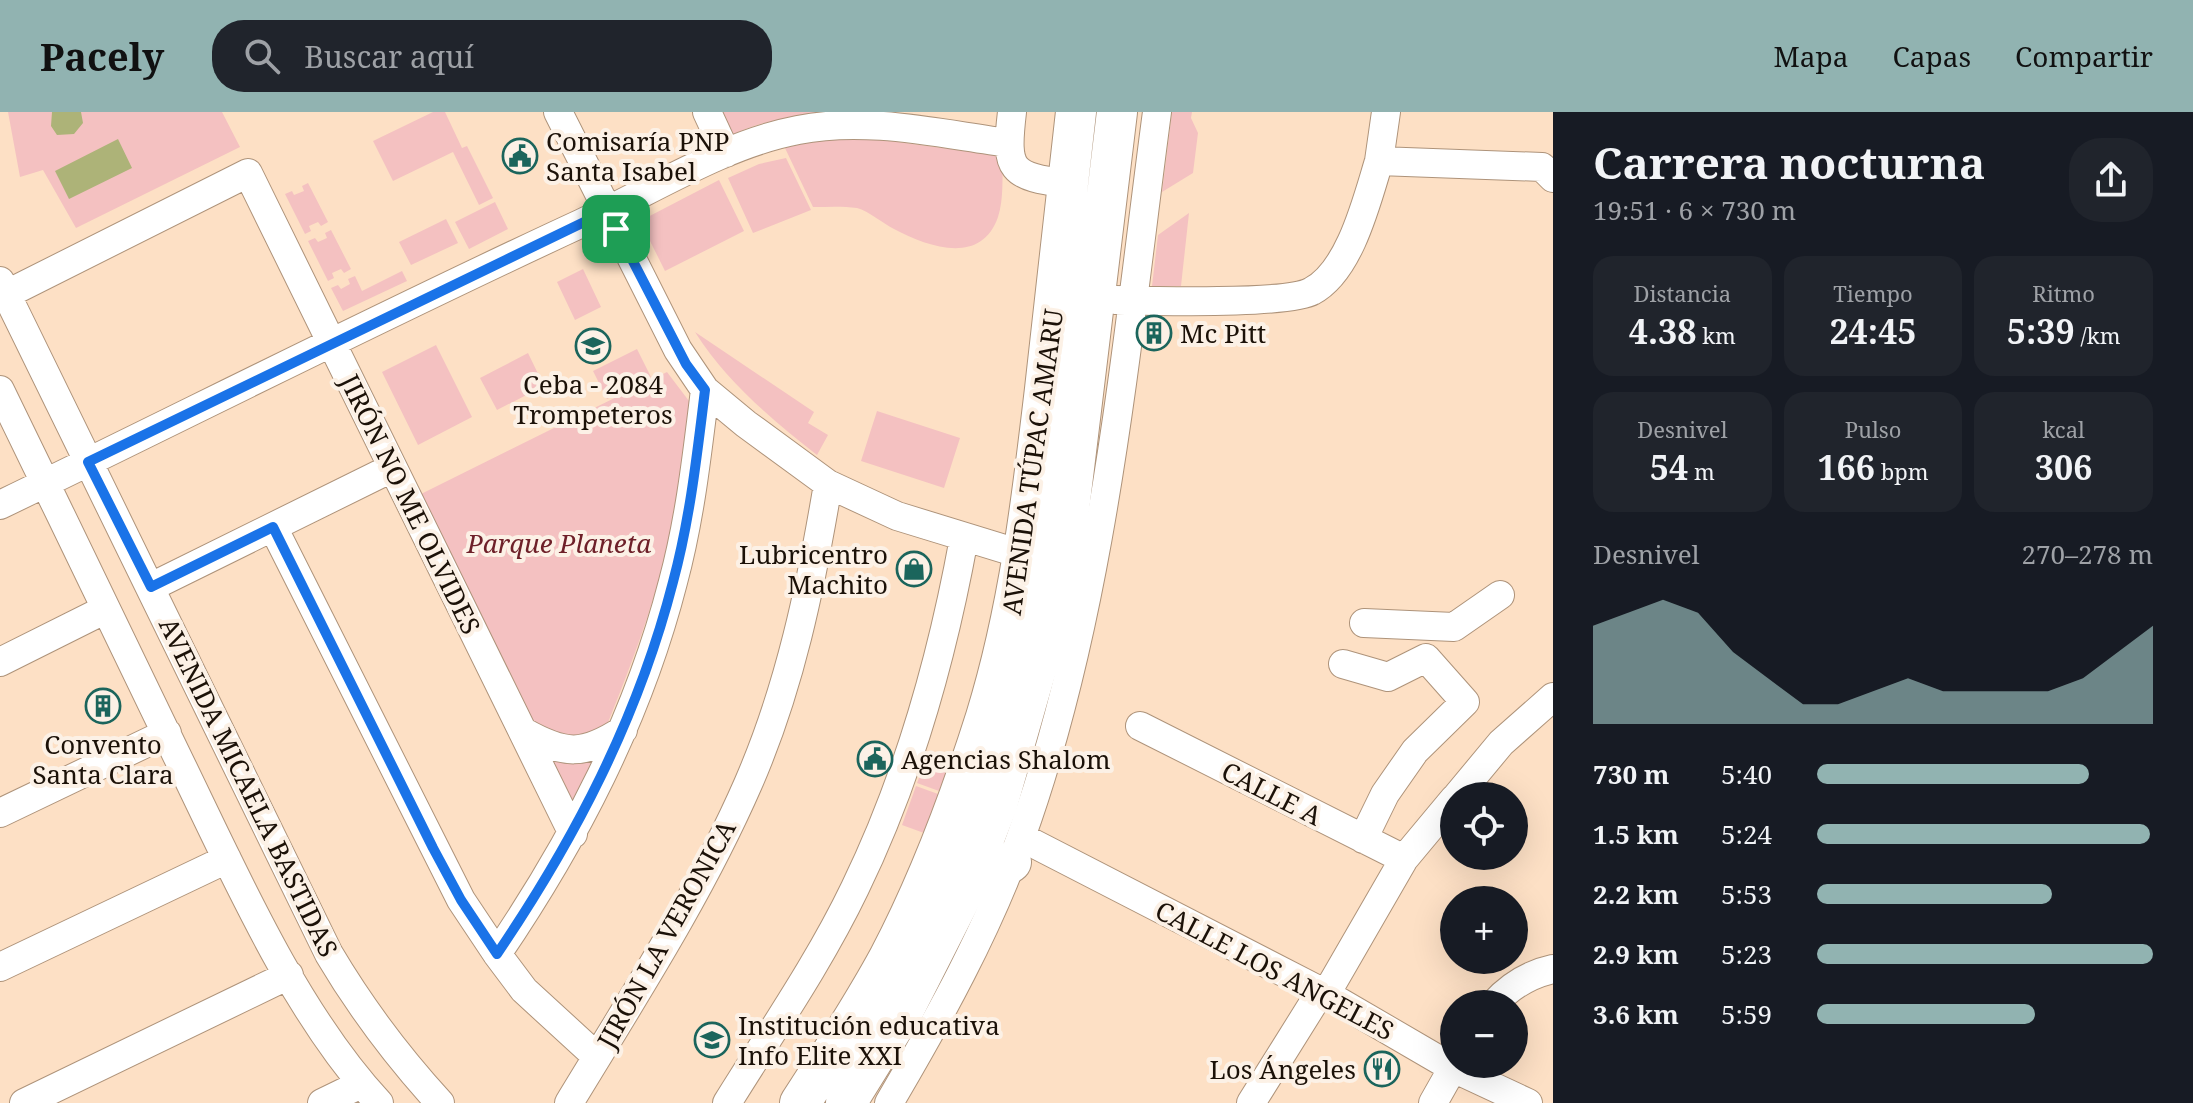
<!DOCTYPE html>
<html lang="es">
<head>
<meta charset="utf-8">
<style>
	:root { --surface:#171b24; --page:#20242c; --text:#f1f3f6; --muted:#9ea1a6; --accent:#91b3b1 }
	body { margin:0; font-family:"Noto Serif",serif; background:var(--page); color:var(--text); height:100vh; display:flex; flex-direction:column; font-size:30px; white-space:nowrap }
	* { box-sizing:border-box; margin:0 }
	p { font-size:26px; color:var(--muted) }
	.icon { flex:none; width:44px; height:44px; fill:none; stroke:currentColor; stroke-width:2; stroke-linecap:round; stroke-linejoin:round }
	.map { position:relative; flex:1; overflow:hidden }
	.details { display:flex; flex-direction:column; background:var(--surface); width:640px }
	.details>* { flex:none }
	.tools { position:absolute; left:1440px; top:670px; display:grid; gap:16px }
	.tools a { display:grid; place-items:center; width:88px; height:88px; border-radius:50%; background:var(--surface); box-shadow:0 8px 32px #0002; font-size:40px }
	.pin { position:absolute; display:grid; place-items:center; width:68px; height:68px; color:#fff; margin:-34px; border-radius:16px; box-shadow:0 4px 12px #0006 }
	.round { display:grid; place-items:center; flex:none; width:84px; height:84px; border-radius:32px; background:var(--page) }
	.overview { display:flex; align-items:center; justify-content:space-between; height:136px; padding:0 40px }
	h1 { font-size:44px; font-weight:700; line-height:60px }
	.metrics { display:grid; grid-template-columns:repeat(3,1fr); gap:12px; height:136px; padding:8px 40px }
	.metrics div { display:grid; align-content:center; border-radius:20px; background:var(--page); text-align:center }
	.metrics b { font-size:34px; font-weight:700 }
	.metrics small { font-size:22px; font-weight:400 }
	.metrics p { font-size:22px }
	.chart { height:224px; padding:16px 40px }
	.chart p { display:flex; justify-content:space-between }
	.chart svg { width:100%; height:144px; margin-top:8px; fill:var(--accent); opacity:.7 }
	ul { padding:0 40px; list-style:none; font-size:26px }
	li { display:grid; grid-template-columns:128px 96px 1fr; align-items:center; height:60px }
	li i { height:20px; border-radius:10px; background:var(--accent) }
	header { display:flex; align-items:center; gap:48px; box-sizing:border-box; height:112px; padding:0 40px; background:var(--accent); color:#111 }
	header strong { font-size:38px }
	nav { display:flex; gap:44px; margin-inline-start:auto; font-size:28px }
	.search { width:560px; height:72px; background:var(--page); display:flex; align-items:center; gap:20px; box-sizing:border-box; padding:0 28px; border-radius:32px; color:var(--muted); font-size:30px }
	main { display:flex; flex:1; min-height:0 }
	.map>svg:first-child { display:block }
	.green { fill:#f4c1c1 }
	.water { fill:#adb378 }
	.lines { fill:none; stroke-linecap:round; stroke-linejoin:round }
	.minor-casing { stroke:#ae937a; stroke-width:30 }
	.highway-casing { stroke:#ae937a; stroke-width:42 }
	.minor { stroke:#fff; stroke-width:28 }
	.highway { stroke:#fff; stroke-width:40 }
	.route-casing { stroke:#fff; stroke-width:16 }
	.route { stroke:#1a73e8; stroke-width:10 }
	.labels { text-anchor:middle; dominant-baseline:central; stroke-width:8; stroke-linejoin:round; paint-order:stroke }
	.poi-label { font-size:26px; fill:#1b1108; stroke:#fcf1e6; text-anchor:start }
	.street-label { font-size:26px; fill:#1b1108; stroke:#fcf1e6 }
	.park-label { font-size:26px; font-style:italic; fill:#6e2029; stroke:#fcf1e6 }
</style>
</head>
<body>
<header>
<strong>Pacely</strong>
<div class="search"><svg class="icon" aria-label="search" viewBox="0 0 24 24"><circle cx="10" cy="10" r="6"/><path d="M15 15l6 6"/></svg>Buscar aquí</div>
<nav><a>Mapa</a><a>Capas</a><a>Compartir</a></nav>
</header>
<main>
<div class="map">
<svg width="1553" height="991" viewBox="0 0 1553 991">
	<rect width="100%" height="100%" fill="#fde0c5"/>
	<!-- green -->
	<path class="green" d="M 8,0 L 222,0 L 240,35 L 76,116 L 43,58 L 20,65 Z
		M 433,0 L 445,0 L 462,36 L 467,34 L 493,86 L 479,93 L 453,40 L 393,69 L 373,29 Z
		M 719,0 L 848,0 C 806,3 768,5 730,24 Z
		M 1172,0 L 1192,0 L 1191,6 L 1198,21 L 1193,61 L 1162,80 Z
		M 844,26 L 875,27 L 1003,44 C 1002,64 1004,87 998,105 C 981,154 928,135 894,117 C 882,111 869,99 857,96 C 843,94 827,95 813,95 L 785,36 L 812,28 Z
		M 786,46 L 811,98 L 753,121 L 728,66 L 759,52 Z
		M 719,68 L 744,119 L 665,159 L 640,109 Z
		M 308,71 L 328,110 L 321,114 L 318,110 L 309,114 L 311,119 L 305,122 L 285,82 L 292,79 L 294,83 L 304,79 L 302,74 Z
		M 495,90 L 508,117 L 469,137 L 455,110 Z
		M 1189,101 L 1181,174 L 1152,174 L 1158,123 Z
		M 446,107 L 458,131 L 411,153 L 399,130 Z
		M 331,118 L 351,157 L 344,161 L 341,157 L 332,161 L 334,166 L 328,169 L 308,129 L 315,126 L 318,130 L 327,126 L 325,121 Z
		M 583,157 L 601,195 L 575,208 L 557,170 Z
		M 402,159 L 407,169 L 343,199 L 331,176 L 338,173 L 341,177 L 350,172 L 348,167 L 355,164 L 362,179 Z
		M 695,220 L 814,300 L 808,311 L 828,323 L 817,343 C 770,306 727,270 695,220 Z
		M 436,233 L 472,305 L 418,333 L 382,260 Z
		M 637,237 L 651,265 L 607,287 L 593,259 Z
		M 528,241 L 544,274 L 497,298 L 480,266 Z
		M 667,260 L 692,293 C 683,352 675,411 659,468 C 644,519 625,569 605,618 L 566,630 L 532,611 L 419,383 Z
		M 877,299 L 960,326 L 944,376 L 861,349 Z
		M 544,644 L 577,651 L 603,646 L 576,707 Z
		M 926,648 L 948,656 L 939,679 L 917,671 Z
		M 916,674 L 938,682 L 924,721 L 902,713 Z"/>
	<!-- water -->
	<path class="water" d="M 52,0 L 81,0 L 83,11 L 74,22 L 57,23 L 51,14 Z
		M 118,27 L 132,56 L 69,87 L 55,59 Z"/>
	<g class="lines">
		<!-- minor casing -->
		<g class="minor-casing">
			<path id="minor" d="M 558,0 L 678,238 L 705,278 L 746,312 L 828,372 L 897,404 L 1024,443
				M 707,0 L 726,41
				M 1012,0 C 1005,59 1010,64 1068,72
				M 1379,49 L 1386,0
				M 0,169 L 329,842 C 361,896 397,944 440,991
				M 7,182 L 248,61 L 573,722
				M 1115,188 C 1150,189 1288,193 1312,179 C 1350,159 1367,88 1379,49 L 1542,55 L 1553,66
				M 0,278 C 60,402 121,526 180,650 C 234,761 295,901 379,991
				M 0,393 C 194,299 387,201 582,111 C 651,79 724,32 798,18 C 867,4 940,22 1009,31
				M 273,415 L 461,788 L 497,842 L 524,878 L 597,945
				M 151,475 L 392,356
				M 1364,511 L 1454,515 L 1500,483
				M 0,550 L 106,497
				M 1343,552 L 1388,565 L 1426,546 L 1465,590 L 1415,639 L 1385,682 L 1363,727
				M 1140,614 L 1404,747
				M 524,620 C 565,643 583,644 623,618
				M 1457,684 L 1501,631 L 1553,585
				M 0,701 L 167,621
				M 1021,725 L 1326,882 L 1453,956 L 1528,991
				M 497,842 C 575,727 638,606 673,470 C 690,407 697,343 705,278
				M 0,855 L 227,747
				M 1326,882 L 1404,747 L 1454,687
				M 1494,892 C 1510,874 1530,862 1553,857
				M 24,991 L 289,863
				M 322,991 L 361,972
				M 569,991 C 632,887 699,784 748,672 C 790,576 811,474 828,372
				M 727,991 C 771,920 819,851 855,776 C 909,665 942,547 964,426
				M 889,991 C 939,906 988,818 1021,725 C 1103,497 1125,240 1157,0
				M 1251,991 L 1321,879
				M 1433,991 L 1455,952"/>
		</g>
		<!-- highway casing -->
		<g class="highway-casing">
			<path id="highway" d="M 963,781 L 1011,750
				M 800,991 C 831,943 862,896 889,846 C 929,770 960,687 986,605 C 1019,498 1032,388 1045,277 C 1055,185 1066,92 1076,0
				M 846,991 L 903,899 L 963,781 L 997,693 L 1045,526 L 1067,414 L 1117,0"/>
		</g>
		<!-- minor -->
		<use href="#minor" class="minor"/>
		<!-- highway -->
		<use href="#highway" class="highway"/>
	</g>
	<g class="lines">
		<!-- route casing -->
		<g class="route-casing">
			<path id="route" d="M 607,99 L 686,252 L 705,278 C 697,343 690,407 673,470 C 638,606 575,727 497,842 L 461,788 L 433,736 L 273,415 L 151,475 L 88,350 Z"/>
		</g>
		<!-- route -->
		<use href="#route" class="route"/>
	</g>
	<!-- icons -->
	<defs>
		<g id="civic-ring" transform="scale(1.8)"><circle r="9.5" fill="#fcf1e6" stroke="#1b655c" stroke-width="1.5"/><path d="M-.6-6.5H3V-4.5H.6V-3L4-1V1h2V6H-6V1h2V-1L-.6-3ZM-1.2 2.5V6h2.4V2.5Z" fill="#1b655c"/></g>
		<g id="building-ring" transform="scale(1.8)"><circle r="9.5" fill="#fcf1e6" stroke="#1b655c" stroke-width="1.5"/><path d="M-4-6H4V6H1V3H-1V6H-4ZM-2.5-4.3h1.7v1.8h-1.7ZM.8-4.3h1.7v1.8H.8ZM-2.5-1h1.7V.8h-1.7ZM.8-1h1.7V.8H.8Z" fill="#1b655c"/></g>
		<g id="school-ring" transform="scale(1.8)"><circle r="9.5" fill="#fcf1e6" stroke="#1b655c" stroke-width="1.5"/><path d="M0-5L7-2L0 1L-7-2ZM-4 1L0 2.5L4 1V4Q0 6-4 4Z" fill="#1b655c"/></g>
		<g id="shop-ring" transform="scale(1.8)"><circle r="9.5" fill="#fcf1e6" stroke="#1b655c" stroke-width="1.5"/><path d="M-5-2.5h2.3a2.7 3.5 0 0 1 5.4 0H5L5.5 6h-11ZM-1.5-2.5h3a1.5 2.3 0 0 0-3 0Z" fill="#1b655c"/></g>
		<g id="restaurant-ring" transform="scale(1.8)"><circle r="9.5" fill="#fcf1e6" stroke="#1b655c" stroke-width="1.5"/><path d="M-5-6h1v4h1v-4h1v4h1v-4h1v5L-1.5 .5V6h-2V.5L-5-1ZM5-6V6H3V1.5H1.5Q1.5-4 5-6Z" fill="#1b655c"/></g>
	</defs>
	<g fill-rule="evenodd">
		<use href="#civic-ring" x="520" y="44"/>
		<use href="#building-ring" x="1154" y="221"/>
		<use href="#school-ring" x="593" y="234"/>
		<use href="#shop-ring" x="914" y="457"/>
		<use href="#building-ring" x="103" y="594"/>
		<use href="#civic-ring" x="875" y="647"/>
		<use href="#school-ring" x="712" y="928"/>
		<use href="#restaurant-ring" x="1382" y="957"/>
	</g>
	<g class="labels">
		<!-- poi labels -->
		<g class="poi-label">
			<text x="546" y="29">Comisaría PNP<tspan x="546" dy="30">Santa Isabel</tspan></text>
			<text x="1180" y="221">Mc Pitt</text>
			<text x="593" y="272" text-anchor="middle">Ceba - 2084<tspan x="593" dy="30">Trompeteros</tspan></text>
			<text x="888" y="442" text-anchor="end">Lubricentro<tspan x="888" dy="30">Machito</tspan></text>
			<text x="103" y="632" text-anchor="middle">Convento<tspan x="103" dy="30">Santa Clara</tspan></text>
			<text x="901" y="647">Agencias Shalom</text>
			<text x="738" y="913">Institución educativa<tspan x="738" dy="30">Info Elite XXI</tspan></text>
			<text x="1356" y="957" text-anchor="end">Los Ángeles</text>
		</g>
		<!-- street labels -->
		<g class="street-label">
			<text transform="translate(1032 350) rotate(-82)">AVENIDA TÚPAC AMARU</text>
			<text transform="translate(411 392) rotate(64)">JIRÓN NO ME OLVIDES</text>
			<text transform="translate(249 675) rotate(64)">AVENIDA MICAELA BASTIDAS</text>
			<text transform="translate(1272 681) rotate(27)">CALLE A</text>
			<text transform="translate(666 822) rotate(-61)">JIRÓN LA VERONICA</text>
			<text transform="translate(1275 858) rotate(28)">CALLE LOS ANGELES</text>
		</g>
		<!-- park labels -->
		<g class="park-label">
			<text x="559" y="431">Parque Planeta</text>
		</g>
	</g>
</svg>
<div class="tools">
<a><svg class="icon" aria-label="locate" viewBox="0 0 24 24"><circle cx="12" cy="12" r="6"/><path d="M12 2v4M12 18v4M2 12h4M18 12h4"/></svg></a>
<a>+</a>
<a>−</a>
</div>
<div class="pin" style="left:616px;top:117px;background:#1e9e55"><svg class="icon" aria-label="arrive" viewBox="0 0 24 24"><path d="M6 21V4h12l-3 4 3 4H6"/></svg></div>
</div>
<section class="details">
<div class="overview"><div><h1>Carrera nocturna</h1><p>19:51 · 6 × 730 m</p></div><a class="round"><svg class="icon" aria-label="share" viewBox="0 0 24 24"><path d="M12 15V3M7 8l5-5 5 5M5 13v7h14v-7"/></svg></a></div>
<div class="metrics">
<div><p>Distancia</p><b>4.38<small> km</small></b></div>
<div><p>Tiempo</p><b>24:45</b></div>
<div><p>Ritmo</p><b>5:39<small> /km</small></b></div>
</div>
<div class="metrics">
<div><p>Desnivel</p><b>54<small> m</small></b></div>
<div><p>Pulso</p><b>166<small> bpm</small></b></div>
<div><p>kcal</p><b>306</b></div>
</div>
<div class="chart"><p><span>Desnivel</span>270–278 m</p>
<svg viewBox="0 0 160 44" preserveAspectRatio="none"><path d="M0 44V14L10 10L20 6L30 10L40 22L50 30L60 38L70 38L80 34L90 30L100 34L110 34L120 34L130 34L140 30L150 22L160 14V44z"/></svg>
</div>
<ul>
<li><b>730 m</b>5:40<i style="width:81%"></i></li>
<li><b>1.5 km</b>5:24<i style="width:99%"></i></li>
<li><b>2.2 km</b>5:53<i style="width:70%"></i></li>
<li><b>2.9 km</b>5:23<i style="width:100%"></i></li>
<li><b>3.6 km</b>5:59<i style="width:65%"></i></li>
</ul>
</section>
</main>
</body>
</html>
